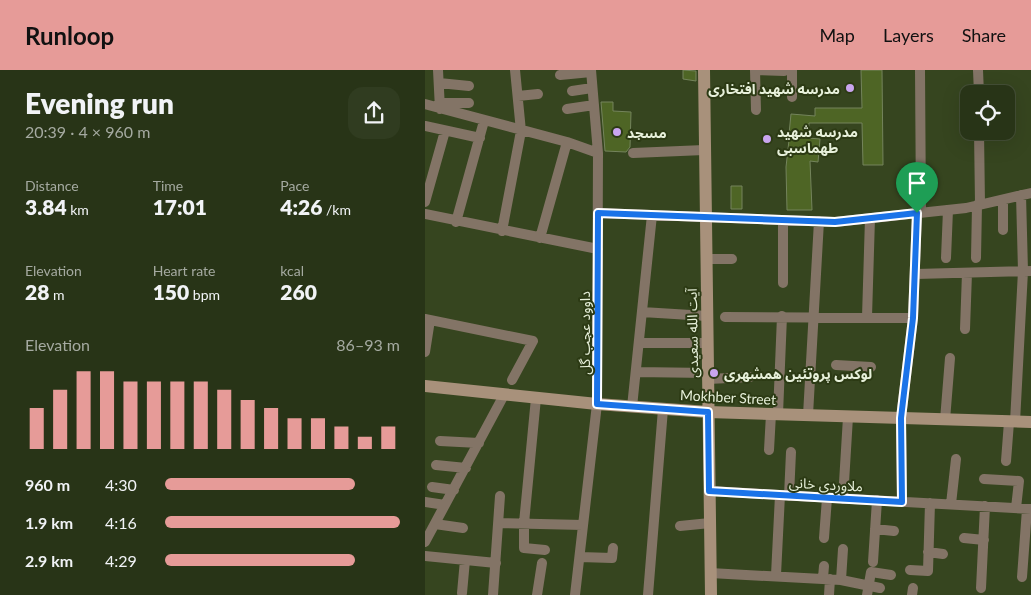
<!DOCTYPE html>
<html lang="en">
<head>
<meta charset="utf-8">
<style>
	:root { --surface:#283417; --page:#303c20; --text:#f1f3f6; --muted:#a5aaa1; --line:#444f36; --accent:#e69b98 }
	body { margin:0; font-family:Lato,"Noto Sans Arabic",sans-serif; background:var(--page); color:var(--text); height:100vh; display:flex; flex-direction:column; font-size:19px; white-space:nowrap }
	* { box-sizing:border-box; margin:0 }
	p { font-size:16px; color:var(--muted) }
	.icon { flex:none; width:28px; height:28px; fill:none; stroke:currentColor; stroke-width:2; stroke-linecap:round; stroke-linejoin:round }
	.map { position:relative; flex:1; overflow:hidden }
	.drawer { display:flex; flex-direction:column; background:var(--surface); width:425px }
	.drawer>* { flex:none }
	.tools { position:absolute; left:535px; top:15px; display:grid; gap:10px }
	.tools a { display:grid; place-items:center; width:55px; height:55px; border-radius:10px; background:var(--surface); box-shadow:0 5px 20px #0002,0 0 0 1px var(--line); font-size:25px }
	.pin { position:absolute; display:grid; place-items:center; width:42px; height:42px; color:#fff; margin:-51px -21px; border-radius:50% 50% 50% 0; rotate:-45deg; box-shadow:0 0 5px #0007 }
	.pin .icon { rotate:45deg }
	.round { display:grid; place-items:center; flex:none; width:52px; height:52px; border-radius:15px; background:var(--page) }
	.headline { display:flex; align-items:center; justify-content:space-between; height:85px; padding:0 25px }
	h1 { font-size:28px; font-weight:800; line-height:38px }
	.metrics { display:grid; grid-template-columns:repeat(3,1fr); gap:8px; height:85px; padding:5px 25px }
	.metrics div { display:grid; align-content:center }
	.metrics b { font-size:21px; font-weight:800 }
	.metrics small { font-size:14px; font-weight:400 }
	.metrics p { font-size:14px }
	.chart { height:140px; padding:10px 25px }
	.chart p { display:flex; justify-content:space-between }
	.chart svg { width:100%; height:90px; margin-top:5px; stroke:var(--accent); stroke-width:6 }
	ul { padding:0 25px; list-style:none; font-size:16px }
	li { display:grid; grid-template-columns:80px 60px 1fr; align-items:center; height:38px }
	li i { height:12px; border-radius:6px; background:var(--accent) }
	header { display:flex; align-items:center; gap:30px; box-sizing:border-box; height:70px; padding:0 25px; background:var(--accent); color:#111 }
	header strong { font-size:24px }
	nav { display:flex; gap:28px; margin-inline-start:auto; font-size:18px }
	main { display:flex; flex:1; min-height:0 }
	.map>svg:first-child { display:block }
	.building { fill:#4e6525; stroke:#74845c }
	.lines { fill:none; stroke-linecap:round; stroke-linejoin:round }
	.street { stroke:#837466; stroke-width:10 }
	.secondary { stroke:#a8917b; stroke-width:12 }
	.route-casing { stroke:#fff; stroke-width:10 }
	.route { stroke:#1a73e8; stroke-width:6 }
	.poi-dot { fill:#c9a5ee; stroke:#2c3a14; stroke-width:2 }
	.labels { text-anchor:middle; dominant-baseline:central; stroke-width:4; stroke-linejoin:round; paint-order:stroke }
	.poi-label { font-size:14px; font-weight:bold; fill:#e7f0da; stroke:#2c3a14; text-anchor:start }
	.street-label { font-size:14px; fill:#e7f0da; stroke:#2c3a14 }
</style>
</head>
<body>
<header>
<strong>Runloop</strong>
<nav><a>Map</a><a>Layers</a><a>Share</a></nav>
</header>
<main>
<section class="drawer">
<div class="headline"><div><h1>Evening run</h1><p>20:39 · 4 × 960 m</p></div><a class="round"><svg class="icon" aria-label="share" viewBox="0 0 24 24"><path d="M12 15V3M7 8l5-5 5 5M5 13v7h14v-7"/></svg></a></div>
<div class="metrics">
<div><p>Distance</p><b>3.84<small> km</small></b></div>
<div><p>Time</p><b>17:01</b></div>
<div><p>Pace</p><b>4:26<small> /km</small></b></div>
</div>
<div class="metrics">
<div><p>Elevation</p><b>28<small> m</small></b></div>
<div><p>Heart rate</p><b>150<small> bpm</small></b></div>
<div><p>kcal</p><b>260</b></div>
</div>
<div class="chart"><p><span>Elevation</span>86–93 m</p>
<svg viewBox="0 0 160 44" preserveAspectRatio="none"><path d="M5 44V24M15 44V15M25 44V6M35 44V6M45 44V11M55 44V11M65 44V11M75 44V11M85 44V15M95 44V20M105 44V24M115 44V29M125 44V29M135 44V33M145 44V38M155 44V33"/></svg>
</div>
<ul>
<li><b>960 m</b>4:30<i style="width:81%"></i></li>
<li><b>1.9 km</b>4:16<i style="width:100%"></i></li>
<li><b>2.9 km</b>4:29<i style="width:81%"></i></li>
</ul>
</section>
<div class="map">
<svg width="606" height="525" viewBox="0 0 606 525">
	<rect width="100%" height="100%" fill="#36451f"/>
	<!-- building -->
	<path class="building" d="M 258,0 L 271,1 L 271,11 L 258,9 Z
		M 436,0 L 457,0 L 458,95 L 438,95 L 437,53 L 384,53 L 383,68 L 395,69 L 393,92 L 385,91 L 387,140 L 362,140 L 361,97 L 364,70 L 360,69 L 360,63 L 364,64 L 366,44 L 390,46 L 390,38 L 437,38 Z
		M 176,32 L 188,32 L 188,41 L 206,42 L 205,77 L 201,82 L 180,81 Z
		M 306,116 L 317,116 L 317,139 L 306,139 Z"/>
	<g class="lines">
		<!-- street -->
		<path class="street" d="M 13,0 L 15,39
			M 330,0 L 331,40
			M 330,0 L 359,1
			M 367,0 L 367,27
			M 495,0 L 496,143
			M 553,0 L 554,24
			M 135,5 L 166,2
			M 14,13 L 44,16
			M 147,21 L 167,18
			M 93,26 L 113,24
			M 14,33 L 44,33
			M 0,34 L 142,72 L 173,83
			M 142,39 L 169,35
			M 0,56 L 55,68
			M 554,61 L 555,134
			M 208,83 L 279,80
			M 578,130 L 578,160
			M 0,132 L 20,61
			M 173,143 L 410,152 L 541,138 L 606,123
			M 0,144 L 173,179
			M 31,152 L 59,51
			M 77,161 L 96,61 L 90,0
			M 115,168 L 142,72
			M 521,188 L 523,140
			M 551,188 L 552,135
			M 281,189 L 307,189
			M 491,204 L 606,201
			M 358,213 L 358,150
			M 217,242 L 282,246
			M 300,247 L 488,248
			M 442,247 L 445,148
			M 0,249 L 108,271 L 87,310
			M 540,259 L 542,203
			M 214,273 L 282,273
			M 0,282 L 5,250
			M 411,295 L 446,297
			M 211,302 L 283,303
			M 283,309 L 325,307
			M 111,328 L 99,453 L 99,478 L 120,480
			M 207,337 L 227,145
			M 353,344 L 357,246
			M 383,345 L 394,151
			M 520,350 L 525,288
			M 590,352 L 598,201 L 596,125
			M 15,371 L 54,373
			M 344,380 L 346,344
			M 581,391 L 584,352
			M 11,395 L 41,398
			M 559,409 L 594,411 L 591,438
			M 7,417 L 29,420
			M 284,421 L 606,439
			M 364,426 L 366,382
			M 418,429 L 423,347
			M 0,432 L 20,435
			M 477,432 L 476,348 L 488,248 L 492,143
			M 526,434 L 531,389
			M 75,453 L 158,455
			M 10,454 L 38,458
			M 255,456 L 285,453
			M 450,459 L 469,461
			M 399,468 L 402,428
			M 539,468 L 559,470
			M 0,472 L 79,325
			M 503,482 L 518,484
			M 0,486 L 71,493
			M 155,487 L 187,488 L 188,478
			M 448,492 L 452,430
			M 485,500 L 503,501 L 505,433
			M 285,503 L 416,510 L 455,518
			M 351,505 L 355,425
			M 597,507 L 602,439
			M 398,508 L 399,496
			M 416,510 L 418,479
			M 556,518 L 560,436
			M 37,523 L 40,490
			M 68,525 L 75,426
			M 112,525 L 117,493
			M 150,525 L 172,334 L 173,83 L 166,0
			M 223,525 L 238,339
			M 404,525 L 405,509
			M 442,525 L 446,502 L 466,505
			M 487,525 L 488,518"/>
		<!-- secondary -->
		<path class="secondary" d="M 279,0 L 286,525
			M 0,316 L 172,334 L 283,342 L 606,352"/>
	</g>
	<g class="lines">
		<!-- route casing -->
		<g class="route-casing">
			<path id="route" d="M 173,143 L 410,152 L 492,143 L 488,248 L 476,348 L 477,432 L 284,421 L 283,342 L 172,334 Z"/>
		</g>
		<!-- route -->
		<use href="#route" class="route"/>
	</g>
	<!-- markers -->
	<g class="poi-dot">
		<circle cx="425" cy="18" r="5"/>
		<circle cx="192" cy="62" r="5"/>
		<circle cx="342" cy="69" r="5"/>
		<circle cx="289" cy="303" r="5"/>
	</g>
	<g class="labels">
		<!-- poi labels -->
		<g class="poi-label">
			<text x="415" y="18" text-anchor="end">مدرسه شهید افتخاری</text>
			<text x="352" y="61">مدرسه شهید<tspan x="352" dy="16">طهماسبی</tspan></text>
			<text x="202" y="62">مسجد</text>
			<text x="299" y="303">لوکس پروتئین همشهری</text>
		</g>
		<!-- street labels -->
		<g class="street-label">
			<text transform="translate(159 263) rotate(-90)">داوود عجب گل</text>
			<text transform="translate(267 263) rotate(-91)">آیت الله سعیدی</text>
			<text transform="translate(303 327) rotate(3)">Mokhber Street</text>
			<text transform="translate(401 414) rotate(3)">ملاوردی خانی</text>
		</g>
	</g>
</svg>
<div class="tools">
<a><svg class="icon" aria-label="locate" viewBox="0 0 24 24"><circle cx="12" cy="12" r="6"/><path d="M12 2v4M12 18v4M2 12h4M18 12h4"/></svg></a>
</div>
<div class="pin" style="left:492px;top:143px;background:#1e9e55"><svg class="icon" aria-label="arrive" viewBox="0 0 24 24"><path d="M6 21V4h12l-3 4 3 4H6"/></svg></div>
</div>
</main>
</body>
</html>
